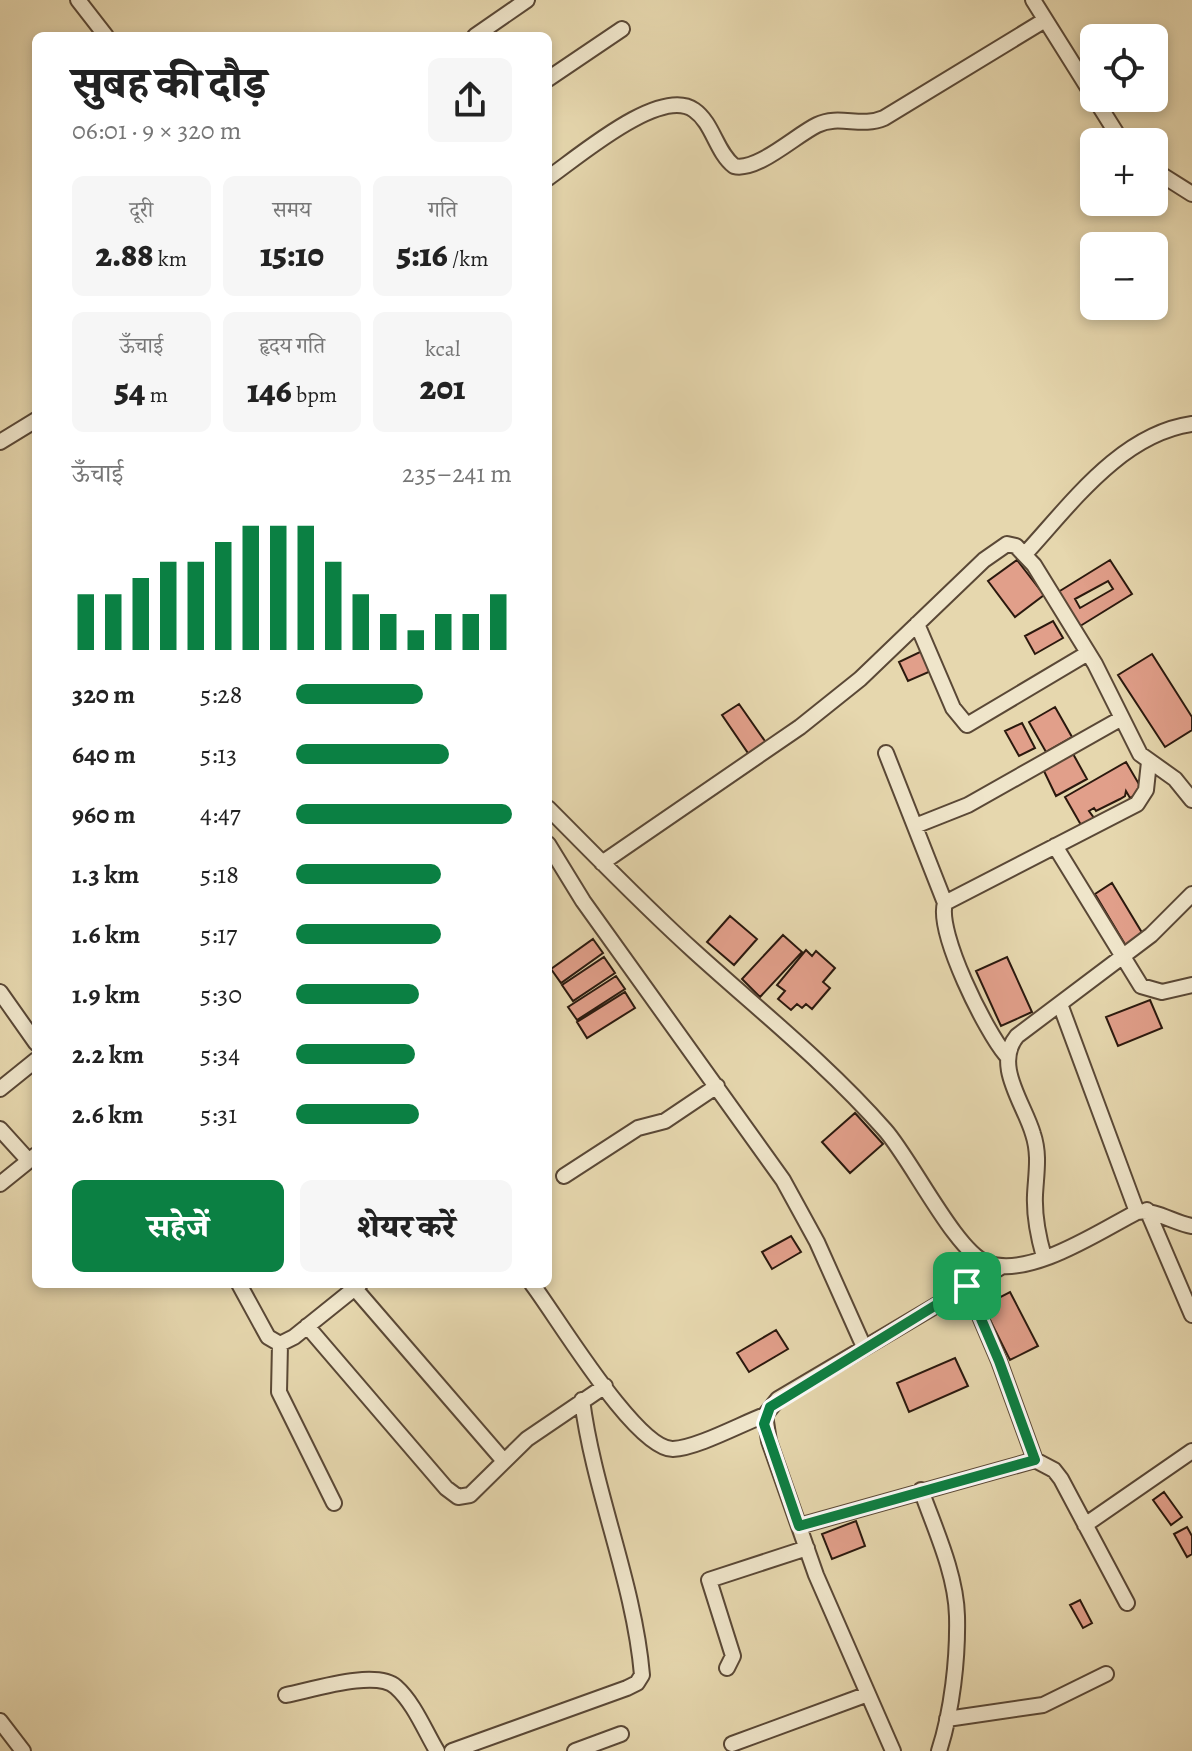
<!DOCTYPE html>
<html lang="hi">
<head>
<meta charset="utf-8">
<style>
	:root { --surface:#fff; --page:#f6f6f6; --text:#222; --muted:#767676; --accent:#0b8043 }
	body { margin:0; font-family:Alegreya,"Noto Serif Devanagari",serif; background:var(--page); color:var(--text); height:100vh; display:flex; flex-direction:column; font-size:30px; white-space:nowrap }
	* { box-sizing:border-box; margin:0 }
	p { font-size:26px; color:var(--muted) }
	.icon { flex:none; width:44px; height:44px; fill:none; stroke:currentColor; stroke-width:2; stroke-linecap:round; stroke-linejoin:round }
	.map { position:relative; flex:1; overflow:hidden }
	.panel { position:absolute; left:32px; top:32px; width:520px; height:1256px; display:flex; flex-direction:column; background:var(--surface); border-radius:12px; box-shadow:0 4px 12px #0003 }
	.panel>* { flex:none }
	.controls { position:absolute; left:1080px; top:24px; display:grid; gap:16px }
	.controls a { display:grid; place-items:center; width:88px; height:88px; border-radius:12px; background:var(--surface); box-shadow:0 4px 12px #0003; font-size:40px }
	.pin { position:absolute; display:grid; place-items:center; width:68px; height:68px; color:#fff; margin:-34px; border-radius:16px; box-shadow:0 4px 12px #0006 }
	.round { display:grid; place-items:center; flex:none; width:84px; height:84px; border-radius:12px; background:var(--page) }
	.summary { display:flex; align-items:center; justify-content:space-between; height:136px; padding:0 40px }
	h1 { font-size:44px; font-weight:800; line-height:60px }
	.figures { display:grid; grid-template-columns:repeat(3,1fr); gap:12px; height:136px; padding:8px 40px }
	.figures div { display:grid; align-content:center; border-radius:12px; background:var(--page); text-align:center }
	.figures b { font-size:34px; font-weight:800 }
	.figures small { font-size:22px; font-weight:400 }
	.figures p { font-size:22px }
	.chart { height:224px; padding:16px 40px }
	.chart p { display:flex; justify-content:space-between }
	.chart svg { width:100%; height:144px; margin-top:8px; stroke:var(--accent); stroke-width:6 }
	.cta { display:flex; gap:16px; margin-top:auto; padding:16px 40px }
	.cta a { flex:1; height:92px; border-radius:12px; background:var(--accent); color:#fff; font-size:32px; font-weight:800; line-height:92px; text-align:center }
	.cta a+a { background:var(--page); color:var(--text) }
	ul { padding:0 40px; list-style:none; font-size:26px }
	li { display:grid; grid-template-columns:128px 96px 1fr; align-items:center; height:60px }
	li i { height:20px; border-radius:10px; background:var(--accent) }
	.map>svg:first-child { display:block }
	.building { fill:#e19f8a; stroke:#2b190e; stroke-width:2; fill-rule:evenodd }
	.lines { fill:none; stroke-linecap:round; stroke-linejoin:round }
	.minor-casing { stroke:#5a4836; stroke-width:18 }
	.minor { stroke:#efe5ca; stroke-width:14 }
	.route-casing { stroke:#fff; stroke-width:16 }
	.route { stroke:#0b8043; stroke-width:10 }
</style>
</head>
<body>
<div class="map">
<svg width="1192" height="1751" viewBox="0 0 1192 1751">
	<rect width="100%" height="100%" fill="#e6d7ae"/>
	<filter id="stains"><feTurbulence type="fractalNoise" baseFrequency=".0025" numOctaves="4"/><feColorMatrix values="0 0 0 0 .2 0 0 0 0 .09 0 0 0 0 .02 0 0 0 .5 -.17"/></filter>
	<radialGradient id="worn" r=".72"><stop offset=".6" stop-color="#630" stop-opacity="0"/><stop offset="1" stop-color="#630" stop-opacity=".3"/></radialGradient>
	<!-- building -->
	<path class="building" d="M 1017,560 L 1044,595 L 1015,617 L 988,581 Z
		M 1110,560 L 1132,594 L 1077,628 L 1055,594 ZM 1108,581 L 1113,589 L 1080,608 L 1075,599 Z
		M 1053,621 L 1063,638 L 1035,654 L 1025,636 Z
		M 922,651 L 931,671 L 908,681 L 899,662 Z
		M 1152,654 L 1192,717 L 1192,730 L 1165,747 L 1118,675 Z
		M 739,704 L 767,744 L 750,756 L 722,715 Z
		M 1055,707 L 1072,737 L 1046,752 L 1029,722 Z
		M 1022,723 L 1035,748 L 1019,756 L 1005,731 Z
		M 1072,752 L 1087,779 L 1056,796 L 1042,767 Z
		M 1126,762 L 1143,791 L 1130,798 L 1126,791 L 1125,796 L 1120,799 L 1096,811 L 1094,808 L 1089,811 L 1094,818 L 1081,825 L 1065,797 Z
		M 1112,883 L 1144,936 L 1126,946 L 1095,894 Z
		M 730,916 L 757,939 L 734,965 L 707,942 Z
		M 783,935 L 802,952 L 760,997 L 742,979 Z
		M 593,939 L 603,953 L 561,983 L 551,969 Z
		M 806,950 L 812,956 L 816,951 L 835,968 L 823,982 L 830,988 L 812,1009 L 806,1004 L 802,1008 L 797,1004 L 791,1010 L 778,999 L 785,991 L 777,985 Z
		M 604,957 L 615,973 L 573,1001 L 562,985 Z
		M 1007,957 L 1032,1012 L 1001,1026 L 976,971 Z
		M 616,976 L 625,989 L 577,1020 L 568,1007 Z
		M 625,992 L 635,1008 L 587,1038 L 577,1022 Z
		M 1150,1000 L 1162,1028 L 1118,1046 L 1106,1017 Z
		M 855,1113 L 883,1144 L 850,1173 L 822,1142 Z
		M 791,1236 L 801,1252 L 772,1269 L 762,1252 Z
		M 1010,1292 L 1038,1346 L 1010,1360 L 983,1306 Z
		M 776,1330 L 788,1349 L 749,1372 L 737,1353 Z
		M 955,1358 L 968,1386 L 909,1412 L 897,1383 Z
		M 1164,1492 L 1182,1517 L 1171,1525 L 1153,1500 Z
		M 856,1521 L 865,1546 L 832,1559 L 822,1534 Z
		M 1187,1527 L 1192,1536 L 1192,1554 L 1187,1557 L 1174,1534 Z
		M 1080,1600 L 1092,1623 L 1083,1628 L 1070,1605 Z"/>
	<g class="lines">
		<!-- minor casing -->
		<g class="minor-casing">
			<path id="minor" d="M 78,0 L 106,36
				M 1033,0 L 1122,142
				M 475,36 L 527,0
				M 548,79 L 622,29
				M 1154,170 L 1192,194
				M 548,178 C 577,158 660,86 694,110 C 713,123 716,152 734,166 C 757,172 796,135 817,125 C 839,114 861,128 884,118 L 1045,20
				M 0,442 L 36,420
				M 1025,554 C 1071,504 1121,434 1192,424
				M 917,624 L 953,708 L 967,725 L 1088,653
				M 886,753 L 945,903
				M 548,808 C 597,857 644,906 695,952 C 760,1011 827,1064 885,1130 C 911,1159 956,1252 987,1263 C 1029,1279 1100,1231 1137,1212 C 1155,1209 1174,1223 1192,1226
				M 915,826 L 968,805 L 1122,718
				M 548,844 L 583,901 L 783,1180 L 817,1242 L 864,1347
				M 1055,846 L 1141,986 L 1162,992 L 1192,985
				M 602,863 L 800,727 L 860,679 L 984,560 L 1007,544 L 1016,546 L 1034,565 L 1095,664 L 1140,754 L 1175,779 L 1192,800
				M 0,992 L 36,1043
				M 1060,1004 L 1137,1212
				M 1006,1055 C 986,1032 936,932 945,903 L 1137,804 L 1146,790 L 1149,762
				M 0,1089 L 36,1060
				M 0,1129 L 29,1161
				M 564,1176 L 638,1128 L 665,1121 L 717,1086
				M 0,1184 L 36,1155
				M 1147,1210 L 1192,1315
				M 1044,1257 C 1038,1236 1034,1217 1035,1195 C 1036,1174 1040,1155 1033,1134 C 1024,1103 993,1065 1017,1036 L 1151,935 L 1192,894
				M 239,1284 L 268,1337 L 280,1344 L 294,1337 L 360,1284
				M 351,1284 L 504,1461
				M 532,1284 C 556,1315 636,1450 673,1449 C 697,1448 741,1424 765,1415
				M 967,1286 L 999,1361 L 1035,1460
				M 307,1326 L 446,1488 L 458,1497 L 470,1495 L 527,1439 L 605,1386
				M 280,1344 L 279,1392 L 334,1503
				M 921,1490 C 935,1529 956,1574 957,1616 C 958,1659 952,1711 939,1751
				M 1085,1525 L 1192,1451
				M 799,1526 L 1035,1460 L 1054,1470 L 1061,1479 L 1127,1603
				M 727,1668 L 733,1656 L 709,1580 L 807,1548
				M 286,1695 C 312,1690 376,1669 396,1687 C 414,1703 425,1731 437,1751
				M 947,1719 L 1043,1705 L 1106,1674
				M 0,1721 L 23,1751
				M 732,1744 L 868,1694
				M 452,1751 L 627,1688 L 637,1683 L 642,1675 C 634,1582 594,1493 582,1400
				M 575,1751 L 621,1734
				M 893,1751 L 816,1575 L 769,1441 L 765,1415 L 778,1399 L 1001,1267"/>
		</g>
		<!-- minor -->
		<use href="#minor" class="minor"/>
	</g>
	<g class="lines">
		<!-- route casing -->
		<g class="route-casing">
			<path id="route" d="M 967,1286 L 999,1361 L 1035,1460 L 799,1526 L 764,1424 L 770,1407 Z"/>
		</g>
		<!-- route -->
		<use href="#route" class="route"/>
	</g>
	<rect width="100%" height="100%" filter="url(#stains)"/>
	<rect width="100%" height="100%" fill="url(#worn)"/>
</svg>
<div class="controls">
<a><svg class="icon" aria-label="locate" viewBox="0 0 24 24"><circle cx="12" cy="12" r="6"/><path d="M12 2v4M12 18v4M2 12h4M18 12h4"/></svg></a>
<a>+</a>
<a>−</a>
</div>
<div class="pin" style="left:967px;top:1286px;background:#1e9e55"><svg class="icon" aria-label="arrive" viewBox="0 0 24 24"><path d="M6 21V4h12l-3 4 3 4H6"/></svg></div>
<section class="panel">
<div class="summary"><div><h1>सुबह की दौड़</h1><p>06:01 · 9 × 320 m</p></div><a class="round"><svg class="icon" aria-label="share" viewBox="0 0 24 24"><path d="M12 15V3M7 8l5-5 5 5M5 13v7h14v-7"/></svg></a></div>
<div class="figures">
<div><p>दूरी</p><b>2.88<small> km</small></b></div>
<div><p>समय</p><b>15:10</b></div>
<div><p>गति</p><b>5:16<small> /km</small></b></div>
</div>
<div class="figures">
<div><p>ऊँचाई</p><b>54<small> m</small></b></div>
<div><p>हृदय गति</p><b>146<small> bpm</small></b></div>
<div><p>kcal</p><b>201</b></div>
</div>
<div class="chart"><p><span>ऊँचाई</span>235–241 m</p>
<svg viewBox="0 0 160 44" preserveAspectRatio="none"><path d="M5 44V27M15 44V27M25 44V22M35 44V17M45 44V17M55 44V11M65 44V6M75 44V6M85 44V6M95 44V17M105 44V27M115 44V33M125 44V38M135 44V33M145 44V33M155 44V27"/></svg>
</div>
<ul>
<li><b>320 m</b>5:28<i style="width:59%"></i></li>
<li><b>640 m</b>5:13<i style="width:71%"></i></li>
<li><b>960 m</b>4:47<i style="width:100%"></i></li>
<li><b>1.3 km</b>5:18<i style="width:67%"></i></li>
<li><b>1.6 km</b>5:17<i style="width:67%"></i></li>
<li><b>1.9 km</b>5:30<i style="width:57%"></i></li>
<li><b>2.2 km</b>5:34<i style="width:55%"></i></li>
<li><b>2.6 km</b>5:31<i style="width:57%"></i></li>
</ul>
<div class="cta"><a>सहेजें</a><a>शेयर करें</a></div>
</section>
</div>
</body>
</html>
